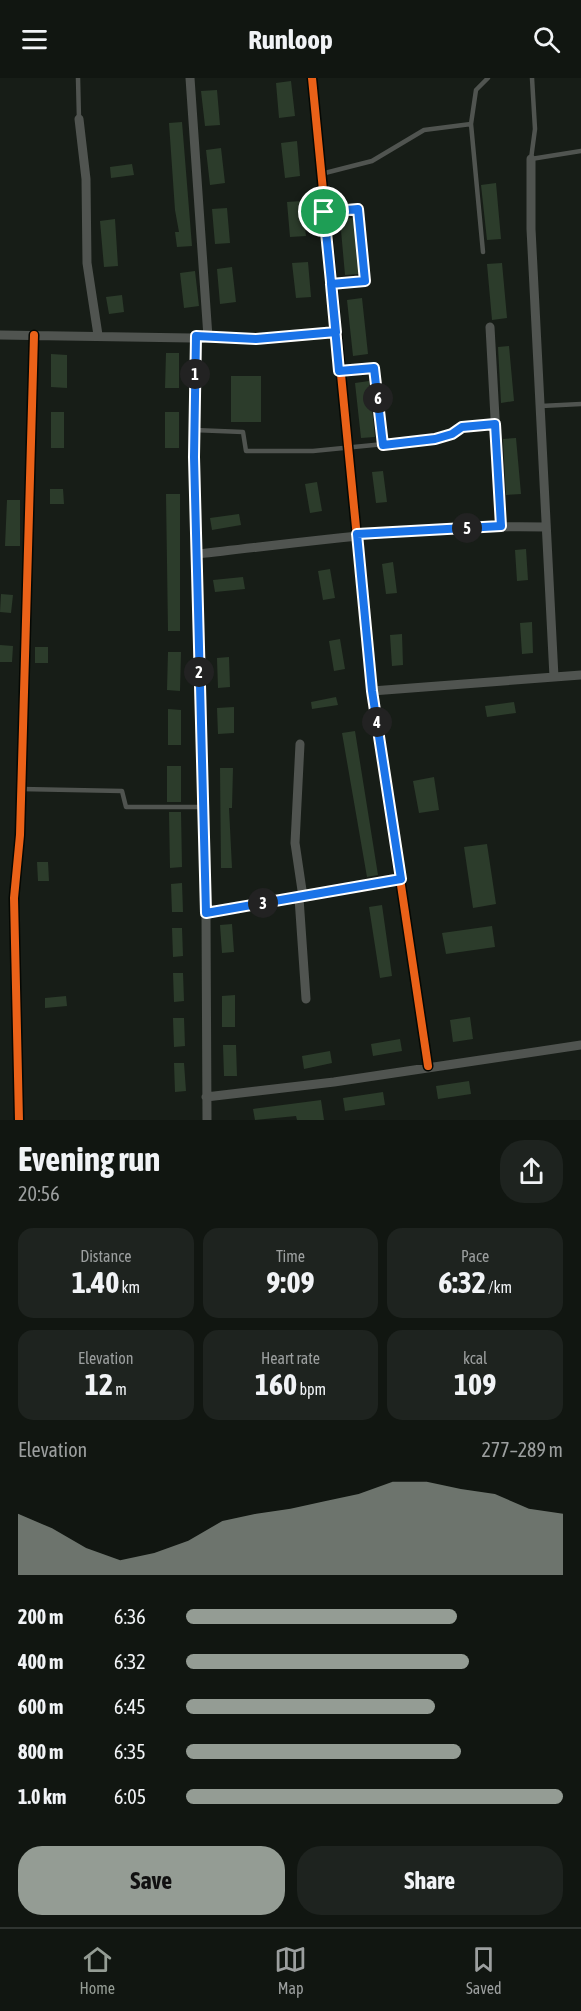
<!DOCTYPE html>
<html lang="en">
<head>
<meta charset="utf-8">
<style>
	:root { --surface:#111611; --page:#1e231f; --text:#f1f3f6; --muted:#9c9f9f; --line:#303531; --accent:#949c94 }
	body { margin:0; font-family:"Asap Condensed",sans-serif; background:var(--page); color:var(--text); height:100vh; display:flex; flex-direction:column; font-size:22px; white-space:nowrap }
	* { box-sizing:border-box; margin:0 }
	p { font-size:20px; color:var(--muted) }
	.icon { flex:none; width:33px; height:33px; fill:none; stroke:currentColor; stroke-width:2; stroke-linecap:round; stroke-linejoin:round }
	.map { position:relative; height:1042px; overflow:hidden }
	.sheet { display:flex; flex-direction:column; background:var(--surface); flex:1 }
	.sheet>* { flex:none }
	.pin { position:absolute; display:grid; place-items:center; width:51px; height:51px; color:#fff; margin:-26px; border:3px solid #fff; border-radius:50%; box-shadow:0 2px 6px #0007 }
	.km { position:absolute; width:30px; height:30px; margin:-15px; border-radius:50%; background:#222; color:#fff; font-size:16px; line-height:30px; text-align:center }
	.round { display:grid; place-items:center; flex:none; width:63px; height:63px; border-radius:24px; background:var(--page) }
	.summary { display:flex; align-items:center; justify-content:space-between; height:102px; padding:0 18px }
	h1 { font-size:33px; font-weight:700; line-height:45px }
	.figures { display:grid; grid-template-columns:repeat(3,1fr); gap:9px; height:102px; padding:6px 18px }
	.figures div { display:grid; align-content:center; border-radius:15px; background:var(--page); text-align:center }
	.figures b { font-size:30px; font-weight:700 }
	.figures small { font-size:16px; font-weight:400 }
	.figures p { font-size:16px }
	.chart { height:168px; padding:12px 18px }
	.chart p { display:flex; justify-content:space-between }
	.chart svg { width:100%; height:108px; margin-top:6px; fill:var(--accent); opacity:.7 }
	.button { display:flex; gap:12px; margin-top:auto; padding:12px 18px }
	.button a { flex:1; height:69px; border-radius:24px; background:var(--accent); color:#111; font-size:24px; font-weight:700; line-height:69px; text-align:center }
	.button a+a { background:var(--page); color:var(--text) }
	ul { padding:0 18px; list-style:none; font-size:20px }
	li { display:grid; grid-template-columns:96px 72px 1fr; align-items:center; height:45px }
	li i { height:15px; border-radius:8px; background:var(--accent) }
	header { display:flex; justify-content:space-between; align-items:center; height:78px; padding:0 18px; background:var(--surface); font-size:27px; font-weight:700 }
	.tab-bar { display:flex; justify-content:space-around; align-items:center; height:84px; border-top:2px solid var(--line); background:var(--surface); font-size:16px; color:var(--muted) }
	.tab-bar a { display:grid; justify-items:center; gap:3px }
	.tab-bar .active { color:var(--accent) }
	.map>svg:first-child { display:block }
	.building { fill:#2c3c2b }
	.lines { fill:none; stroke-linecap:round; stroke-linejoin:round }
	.service { stroke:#505450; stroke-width:4.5 }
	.minor { stroke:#505450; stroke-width:9 }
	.cycleway-casing { stroke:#050804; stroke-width:11 }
	.cycleway { stroke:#ea6118; stroke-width:8 }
	.route-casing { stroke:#fff; stroke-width:12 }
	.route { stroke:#1a73e8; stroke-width:8 }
</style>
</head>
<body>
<header><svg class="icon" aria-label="menu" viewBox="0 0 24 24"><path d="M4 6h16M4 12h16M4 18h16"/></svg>Runloop<svg class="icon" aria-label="search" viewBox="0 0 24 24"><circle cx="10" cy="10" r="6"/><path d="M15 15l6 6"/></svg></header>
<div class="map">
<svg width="581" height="1042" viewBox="0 0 581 1042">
	<rect width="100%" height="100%" fill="#171d17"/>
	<!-- building -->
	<path class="building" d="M 291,3 L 295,38 L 279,40 L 276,5 Z
		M 217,12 L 220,47 L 205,48 L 201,13 Z
		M 182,44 L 192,168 L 177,169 L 175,154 L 179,154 L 175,132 L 169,45 Z
		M 297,63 L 300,98 L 285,100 L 281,65 Z
		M 221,70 L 225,105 L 210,107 L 206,72 Z
		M 132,86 L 134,97 L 111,100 L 110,89 Z
		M 496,105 L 501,161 L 487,162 L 481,107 Z
		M 302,123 L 306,158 L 290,159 L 287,124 Z
		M 227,130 L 230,165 L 215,166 L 212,131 Z
		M 354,140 L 359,196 L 345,197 L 340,141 Z
		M 115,141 L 118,188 L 104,189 L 100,143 Z
		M 308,184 L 311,219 L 296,220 L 292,185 Z
		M 502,185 L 507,240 L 492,242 L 487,186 Z
		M 232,189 L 236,224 L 220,226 L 217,191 Z
		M 195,193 L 199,228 L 184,230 L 180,195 Z
		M 122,217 L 124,234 L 109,236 L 106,219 Z
		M 362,220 L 368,276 L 353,278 L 347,222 Z
		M 509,268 L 514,323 L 501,325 L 498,269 Z
		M 166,275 L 179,275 L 179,310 L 165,310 Z
		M 51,276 L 67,277 L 67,310 L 51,309 Z
		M 231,298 L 261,298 L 261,344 L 231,344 Z
		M 369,303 L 375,359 L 361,360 L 355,305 Z
		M 51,334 L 64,334 L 64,370 L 51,370 Z
		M 165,334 L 179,334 L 179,370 L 165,370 Z
		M 516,360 L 521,416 L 506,417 L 503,361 Z
		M 383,393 L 387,424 L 376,425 L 372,394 Z
		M 317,404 L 322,433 L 310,435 L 305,406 Z
		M 50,411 L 63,411 L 64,426 L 50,426 Z
		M 166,416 L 180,416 L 180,553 L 168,553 Z
		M 7,422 L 20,422 L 20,468 L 5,468 Z
		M 239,436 L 241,447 L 212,452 L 210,440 Z
		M 526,471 L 528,502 L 517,503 L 515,472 Z
		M 393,484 L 397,515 L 386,516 L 382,486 Z
		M 330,491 L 335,520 L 323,522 L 318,493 Z
		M 243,499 L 245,511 L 215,514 L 213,502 Z
		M 1,516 L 13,517 L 11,535 L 0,534 Z
		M 532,544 L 533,575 L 522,576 L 520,545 Z
		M 402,556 L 403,587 L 392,588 L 390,557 Z
		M 340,561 L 345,591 L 334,593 L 329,563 Z
		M 0,567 L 13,568 L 12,584 L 0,584 Z
		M 35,569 L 48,569 L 48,585 L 35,585 Z
		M 168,574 L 181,574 L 180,613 L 167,612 Z
		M 229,579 L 230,609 L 218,610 L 217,580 Z
		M 336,619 L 338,627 L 312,631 L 311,624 Z
		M 514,624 L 516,635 L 487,639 L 485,628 Z
		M 234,629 L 234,655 L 218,656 L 217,630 Z
		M 168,631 L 181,632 L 181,667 L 168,667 Z
		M 355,653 L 378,797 L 367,799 L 342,655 Z
		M 167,688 L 181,688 L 181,724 L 167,724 Z
		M 220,690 L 233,690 L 232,730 L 229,730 L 232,790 L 221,790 Z
		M 434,699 L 439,732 L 419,735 L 413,703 Z
		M 169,734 L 181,734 L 182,789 L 170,790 Z
		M 487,766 L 496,826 L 473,830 L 464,769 Z
		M 37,784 L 48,784 L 49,803 L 38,803 Z
		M 182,805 L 183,834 L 172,834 L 171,806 Z
		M 382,827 L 392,898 L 380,900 L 369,829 Z
		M 232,846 L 234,874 L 222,875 L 220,847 Z
		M 492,848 L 495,869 L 446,876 L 442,855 Z
		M 172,850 L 182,850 L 183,878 L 173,879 Z
		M 173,895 L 183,895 L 184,923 L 174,924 Z
		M 235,917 L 235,949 L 222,949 L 222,918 Z
		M 66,918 L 67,928 L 45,930 L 45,920 Z
		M 470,939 L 473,961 L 453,964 L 450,942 Z
		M 173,940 L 184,940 L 185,968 L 174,969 Z
		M 400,961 L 402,973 L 373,978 L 371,966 Z
		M 223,967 L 236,967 L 237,998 L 224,998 Z
		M 330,973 L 332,985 L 304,991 L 302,978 Z
		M 174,985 L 184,985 L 186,1013 L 175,1014 Z
		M 469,1003 L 471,1016 L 438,1021 L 436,1008 Z
		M 383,1014 L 385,1027 L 345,1033 L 343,1020 Z
		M 321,1022 L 324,1042 L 297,1042 L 296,1038 L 255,1042 L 253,1031 Z"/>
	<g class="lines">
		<!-- service -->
		<path class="service" d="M 78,0 L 79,41
			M 532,0 L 535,51 L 531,81 L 581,73
			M 321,96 L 372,83 L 424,52 L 471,46
			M 324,134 L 358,131 L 365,203 L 331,206
			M 483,174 L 471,46 L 476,12 L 488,0
			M 340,293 L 374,290 L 383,367
			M 541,328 L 581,326
			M 194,352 L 243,354 L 246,373 L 313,373 L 435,361 L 452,356 L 462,349 L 495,346
			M 21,711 L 122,713 L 126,729 L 202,729"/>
		<!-- minor -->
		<path class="minor" d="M 190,0 L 208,259
			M 312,0 L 372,613 L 428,988
			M 79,41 L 86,101 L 87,185 L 98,257
			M 531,81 L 531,151 L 554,599
			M 490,249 L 501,448
			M 0,257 L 256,261 L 336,254
			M 196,258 L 194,379 L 206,835 L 207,1042
			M 198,476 C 314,463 429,446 546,449
			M 372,613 L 581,597
			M 300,666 L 295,765 L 303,819
			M 299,820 L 306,921
			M 206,835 L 401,801
			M 206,1019 L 334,1004 L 581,967
			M 19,1042 L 14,820 L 20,757 L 34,257"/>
		<!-- cycleway casing -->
		<g class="cycleway-casing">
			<path id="cycleway" d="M 312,0 L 372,613 L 428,988
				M 19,1042 L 14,820 L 20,757 L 34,257"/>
		</g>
		<!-- cycleway -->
		<use href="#cycleway" class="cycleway"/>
	</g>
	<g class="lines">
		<!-- route casing -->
		<g class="route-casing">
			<path id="route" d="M 324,134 L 336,254 L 256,261 L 196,258 L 194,379 L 206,835 L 401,801 L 372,613 L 357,456 L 501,448 L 495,346 L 462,349 L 452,356 L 435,361 L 383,367 L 374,290 L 339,293 L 331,206 L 365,203 L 358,131 L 324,134"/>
		</g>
		<!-- route -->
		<use href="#route" class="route"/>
	</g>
</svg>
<div class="pin" style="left:324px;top:134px;background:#1e9e55"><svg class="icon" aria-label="arrive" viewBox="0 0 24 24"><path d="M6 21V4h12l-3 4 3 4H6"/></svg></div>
<b class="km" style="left:195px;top:296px">1</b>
<b class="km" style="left:199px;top:594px">2</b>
<b class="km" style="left:263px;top:825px">3</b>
<b class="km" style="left:377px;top:644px">4</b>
<b class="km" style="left:467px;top:450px">5</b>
<b class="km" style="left:378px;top:320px">6</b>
</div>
<section class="sheet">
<div class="summary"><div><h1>Evening run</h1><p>20:56</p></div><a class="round"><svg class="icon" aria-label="share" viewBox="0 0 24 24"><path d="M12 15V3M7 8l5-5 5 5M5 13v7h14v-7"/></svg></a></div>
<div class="figures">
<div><p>Distance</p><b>1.40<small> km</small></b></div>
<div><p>Time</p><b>9:09</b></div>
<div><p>Pace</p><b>6:32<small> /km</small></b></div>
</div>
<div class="figures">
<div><p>Elevation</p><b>12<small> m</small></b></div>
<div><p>Heart rate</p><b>160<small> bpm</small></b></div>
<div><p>kcal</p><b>109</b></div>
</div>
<div class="chart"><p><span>Elevation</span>277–289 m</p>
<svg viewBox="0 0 160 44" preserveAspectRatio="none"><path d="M0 44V19L10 25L20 33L30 38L40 35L50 30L60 22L70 19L80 17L90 14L100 11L110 6L120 6L130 9L140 11L150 17L160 19V44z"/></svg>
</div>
<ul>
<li><b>200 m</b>6:36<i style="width:72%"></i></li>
<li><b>400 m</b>6:32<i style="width:75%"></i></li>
<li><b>600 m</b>6:45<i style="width:66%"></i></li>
<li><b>800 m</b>6:35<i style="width:73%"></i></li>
<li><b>1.0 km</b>6:05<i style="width:100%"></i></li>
</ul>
<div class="button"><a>Save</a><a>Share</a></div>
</section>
<nav class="tab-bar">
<a class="active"><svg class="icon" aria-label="home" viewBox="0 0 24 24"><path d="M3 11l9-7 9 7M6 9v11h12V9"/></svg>Home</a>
<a><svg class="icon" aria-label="map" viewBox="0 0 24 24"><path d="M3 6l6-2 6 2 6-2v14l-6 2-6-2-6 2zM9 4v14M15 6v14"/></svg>Map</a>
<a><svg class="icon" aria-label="saved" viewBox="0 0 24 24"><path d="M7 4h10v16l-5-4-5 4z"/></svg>Saved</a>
</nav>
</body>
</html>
